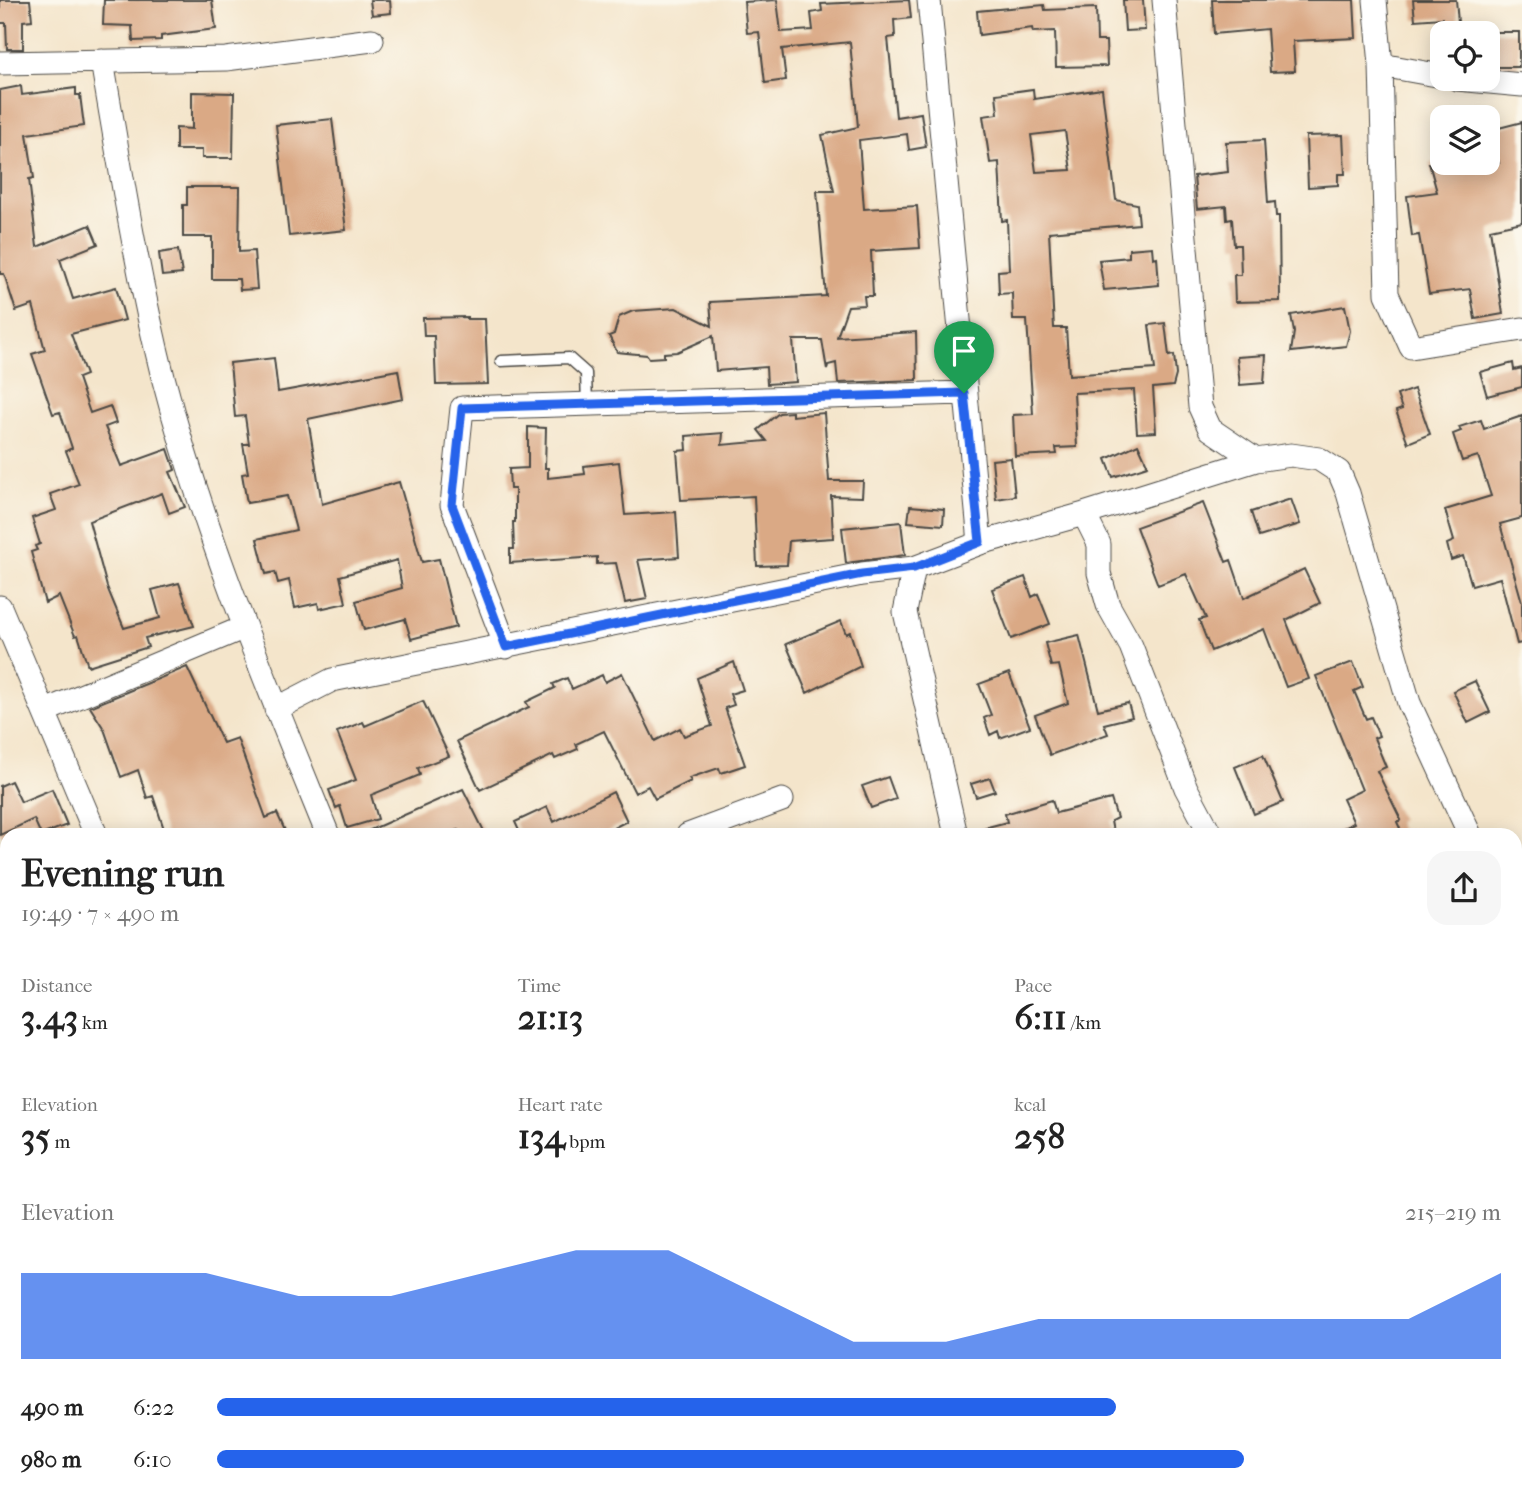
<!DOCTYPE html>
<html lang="en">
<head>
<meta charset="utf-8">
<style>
	:root { --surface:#fff; --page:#f6f6f6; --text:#222; --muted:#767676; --accent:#2563eb }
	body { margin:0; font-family:"IM FELL French Canon",serif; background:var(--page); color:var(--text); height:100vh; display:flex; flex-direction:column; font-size:26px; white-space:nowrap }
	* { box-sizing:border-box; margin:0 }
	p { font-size:23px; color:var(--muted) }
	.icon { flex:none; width:38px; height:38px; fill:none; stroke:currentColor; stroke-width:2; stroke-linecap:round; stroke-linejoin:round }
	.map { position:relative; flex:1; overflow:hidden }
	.panel { position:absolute; left:0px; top:828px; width:1522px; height:674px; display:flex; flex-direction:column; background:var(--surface); border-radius:21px 21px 0 0; box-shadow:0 4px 18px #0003 }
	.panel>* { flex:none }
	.buttons { position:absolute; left:1430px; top:21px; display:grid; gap:14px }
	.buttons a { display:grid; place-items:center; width:70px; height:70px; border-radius:14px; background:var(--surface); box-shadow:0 4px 18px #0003; font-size:35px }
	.pin { position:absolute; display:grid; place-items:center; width:60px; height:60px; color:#fff; margin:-72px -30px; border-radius:50% 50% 50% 0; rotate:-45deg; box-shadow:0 0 7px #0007 }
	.pin .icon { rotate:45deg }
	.round { display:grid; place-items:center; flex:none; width:74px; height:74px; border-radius:21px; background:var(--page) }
	.headline { display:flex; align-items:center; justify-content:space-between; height:119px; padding:0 21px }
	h1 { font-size:38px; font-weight:700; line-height:52px }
	.figures { display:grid; grid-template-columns:repeat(3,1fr); gap:10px; height:119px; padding:7px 21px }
	.figures div { display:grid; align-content:center }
	.figures b { font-size:35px; font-weight:700 }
	.figures small { font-size:19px; font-weight:400 }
	.figures p { font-size:19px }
	.chart { height:196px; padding:14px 21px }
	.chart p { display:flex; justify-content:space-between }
	.chart svg { width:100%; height:126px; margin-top:7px; fill:var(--accent); opacity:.7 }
	ul { padding:0 21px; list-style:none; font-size:23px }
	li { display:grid; grid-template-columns:112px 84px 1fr; align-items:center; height:52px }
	li i { height:18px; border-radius:9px; background:var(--accent) }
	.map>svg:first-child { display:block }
	.building { fill:#daa985; fill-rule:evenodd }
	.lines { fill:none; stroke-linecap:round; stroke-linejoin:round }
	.service-casing { stroke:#494743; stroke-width:13 }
	.minor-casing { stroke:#494743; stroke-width:25 }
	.service { stroke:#fff; stroke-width:10 }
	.minor { stroke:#fff; stroke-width:23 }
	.route-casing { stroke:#fff; stroke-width:14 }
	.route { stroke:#2563eb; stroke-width:9 }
</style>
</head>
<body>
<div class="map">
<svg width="1522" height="1500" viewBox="0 0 1522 1500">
	<rect width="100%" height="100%" fill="#fbf7ec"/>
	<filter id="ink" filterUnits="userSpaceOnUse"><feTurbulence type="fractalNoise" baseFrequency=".0143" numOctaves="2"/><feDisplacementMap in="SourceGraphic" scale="14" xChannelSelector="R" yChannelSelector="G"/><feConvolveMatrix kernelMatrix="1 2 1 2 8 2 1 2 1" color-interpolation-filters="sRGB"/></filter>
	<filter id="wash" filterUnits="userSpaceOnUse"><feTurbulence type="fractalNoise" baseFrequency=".00686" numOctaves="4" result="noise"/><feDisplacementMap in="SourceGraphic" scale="28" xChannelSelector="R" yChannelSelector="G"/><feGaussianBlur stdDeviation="1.57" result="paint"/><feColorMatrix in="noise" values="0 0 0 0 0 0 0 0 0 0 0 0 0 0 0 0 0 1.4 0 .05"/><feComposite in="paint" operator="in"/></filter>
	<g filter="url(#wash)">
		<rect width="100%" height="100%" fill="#f4e5cb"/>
		<g id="blocks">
			<!-- building -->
			<path class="building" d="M 0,0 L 30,0 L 32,20 L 23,21 L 23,49 L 7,49 L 6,23 L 0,23 Z
				M 104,0 L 212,0 L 216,29 L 161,36 L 161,40 L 133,41 L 132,26 L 103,25 Z
				M 370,0 L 390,0 L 391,13 L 372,15 Z
				M 777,0 L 781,32 L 813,30 L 811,13 L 822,11 L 821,4 L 909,0 L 911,18 L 894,20 L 895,37 L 888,38 L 896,117 L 921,113 L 926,147 L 909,150 L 907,134 L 859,140 L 864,209 L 917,206 L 920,248 L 871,251 L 873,296 L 864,296 L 865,305 L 848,306 L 837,337 L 916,332 L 917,380 L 838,383 L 836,363 L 828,365 L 827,370 L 822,340 L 793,340 L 796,382 L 767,384 L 766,367 L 716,371 L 713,336 L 677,352 L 664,353 L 664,357 L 649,358 L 647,355 L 617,352 L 609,336 L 614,334 L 619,317 L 633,311 L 676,308 L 712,326 L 710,302 L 826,296 L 817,191 L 834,191 L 822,135 L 858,127 L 850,42 L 782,49 L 786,80 L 765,83 L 759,32 L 747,33 L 744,2 Z
				M 1123,0 L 1143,0 L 1145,30 L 1125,31 Z
				M 1212,0 L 1354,0 L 1356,38 L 1293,41 L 1295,71 L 1270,72 L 1267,29 L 1214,34 Z
				M 1413,0 L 1456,0 L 1459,33 L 1443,33 L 1442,18 L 1415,20 Z
				M 1044,5 L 1045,10 L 1096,8 L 1097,41 L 1106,41 L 1107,66 L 1056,67 L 1055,31 L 1033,32 L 1032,28 L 979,35 L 977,11 Z
				M 1488,32 L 1519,32 L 1519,67 L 1488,67 Z
				M 21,86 L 22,95 L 76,88 L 76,95 L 80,95 L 84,126 L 27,134 L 34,178 L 29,179 L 37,247 L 90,225 L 98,244 L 60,259 L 73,299 L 116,287 L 125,320 L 71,334 L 86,375 L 78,378 L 90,413 L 110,406 L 116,423 L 105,427 L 121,466 L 168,449 L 175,470 L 170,472 L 185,507 L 169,513 L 162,493 L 89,521 L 107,587 L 124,628 L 160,618 L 152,590 L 179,583 L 194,626 L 145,638 L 148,647 L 88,666 L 78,635 L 75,636 L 59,596 L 45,603 L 31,552 L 37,550 L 35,546 L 40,544 L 32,518 L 56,510 L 50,494 L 79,484 L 66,451 L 72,448 L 60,412 L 53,414 L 32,354 L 45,350 L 33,305 L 16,311 L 4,274 L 0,274 L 0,90 Z
				M 1033,89 L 1034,99 L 1102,89 L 1116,200 L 1137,204 L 1139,224 L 1049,232 L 1054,328 L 1066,328 L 1069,375 L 1155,369 L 1149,325 L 1165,323 L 1169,356 L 1174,355 L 1176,375 L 1173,386 L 1153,388 L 1156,432 L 1137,433 L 1134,390 L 1074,393 L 1077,447 L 1056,448 L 1057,454 L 1015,456 L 1013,415 L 1033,414 L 1027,320 L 1013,320 L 1012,293 L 999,294 L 998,271 L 1009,270 L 1007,220 L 1002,221 L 999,162 L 990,163 L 983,116 L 998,114 L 996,94 ZM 1065,131 L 1071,170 L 1036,172 L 1031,135 Z
				M 192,92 L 234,93 L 233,158 L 202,158 L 202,150 L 176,150 L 176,128 L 192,129 Z
				M 332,119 L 346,230 L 289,236 L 276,125 Z
				M 1522,122 L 1522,222 L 1490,229 L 1503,314 L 1475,319 L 1470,289 L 1429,294 L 1419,235 L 1412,236 L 1407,196 L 1437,192 L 1429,163 L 1499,163 L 1491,130 Z
				M 1343,135 L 1345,174 L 1338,174 L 1338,185 L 1308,187 L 1306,136 Z
				M 1264,140 L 1268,203 L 1275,202 L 1276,216 L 1279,216 L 1280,301 L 1235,302 L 1234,275 L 1241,275 L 1240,245 L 1234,245 L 1232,219 L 1227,220 L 1226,206 L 1197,209 L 1194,176 L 1228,172 L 1226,142 Z
				M 187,187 L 240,187 L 239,252 L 254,251 L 257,289 L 240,290 L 239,279 L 212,279 L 212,237 L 183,237 L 183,205 L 187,205 Z
				M 1152,247 L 1153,258 L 1157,257 L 1159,285 L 1104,290 L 1099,260 L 1129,257 L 1129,249 Z
				M 178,250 L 182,274 L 162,276 L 159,253 Z
				M 1345,306 L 1350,331 L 1346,346 L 1291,352 L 1294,332 L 1291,315 Z
				M 467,317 L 467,319 L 485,319 L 488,384 L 436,385 L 434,336 L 424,336 L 423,318 Z
				M 1266,355 L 1264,383 L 1240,385 L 1237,357 Z
				M 274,358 L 278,392 L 398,370 L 403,399 L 308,419 L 322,504 L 399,482 L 422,562 L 439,559 L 456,627 L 411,639 L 405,619 L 364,630 L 356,601 L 402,588 L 397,560 L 340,576 L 346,603 L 319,609 L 318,603 L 295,608 L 289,580 L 278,583 L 275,572 L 266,574 L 257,539 L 296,530 L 287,496 L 247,503 L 242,474 L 248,473 L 243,444 L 249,444 L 245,416 L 235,417 L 230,363 Z
				M 1513,363 L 1514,370 L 1522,368 L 1522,387 L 1487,396 L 1480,372 Z
				M 1414,389 L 1430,434 L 1408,443 L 1396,411 L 1402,409 L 1397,395 Z
				M 792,412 L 792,416 L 824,413 L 829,481 L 863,481 L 862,497 L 831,496 L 833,538 L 789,541 L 787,565 L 757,566 L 754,496 L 681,500 L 677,451 L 687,450 L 686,436 L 723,433 L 722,445 L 767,441 L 758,430 L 779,413 Z
				M 1522,416 L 1522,518 L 1500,524 L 1522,602 L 1522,643 L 1517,644 L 1500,578 L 1472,586 L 1463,556 L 1451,560 L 1447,544 L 1454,541 L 1445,510 L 1491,496 L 1478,456 L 1462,461 L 1453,434 L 1461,431 L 1459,427 L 1481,420 L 1484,429 Z
				M 528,427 L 546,428 L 545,468 L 548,468 L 548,478 L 585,474 L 584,466 L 619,462 L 625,515 L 676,512 L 679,557 L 638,560 L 647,599 L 625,603 L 616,563 L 597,564 L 597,557 L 510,563 L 510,549 L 514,549 L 513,522 L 515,522 L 515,489 L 510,489 L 509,469 L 528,468 Z
				M 1138,444 L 1148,466 L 1113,477 L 1106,459 Z
				M 1011,458 L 1015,496 L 996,499 L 992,460 Z
				M 1291,499 L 1300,524 L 1259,537 L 1251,512 Z
				M 1203,503 L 1226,562 L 1231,560 L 1244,598 L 1304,569 L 1320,603 L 1286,620 L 1309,679 L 1286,687 L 1264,629 L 1211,651 L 1199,620 L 1206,618 L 1186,574 L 1158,585 L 1136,527 Z
				M 910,506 L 944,509 L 943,525 L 908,522 Z
				M 901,522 L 905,555 L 846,563 L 842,528 Z
				M 1025,577 L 1032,597 L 1038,594 L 1050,624 L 1011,639 L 992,589 Z
				M 841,621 L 846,634 L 850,632 L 861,666 L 807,693 L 786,644 Z
				M 1079,635 L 1098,710 L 1128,703 L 1132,717 L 1104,724 L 1108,734 L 1050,755 L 1035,715 L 1068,703 L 1059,665 L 1051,666 L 1045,643 Z
				M 734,662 L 743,690 L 730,694 L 734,705 L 725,708 L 745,765 L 721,773 L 719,768 L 689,778 L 691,781 L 655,799 L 648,786 L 635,793 L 604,731 L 576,744 L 578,749 L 555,759 L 553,755 L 480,790 L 457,741 L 529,707 L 526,702 L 555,688 L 553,684 L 567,678 L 572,689 L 602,675 L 605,682 L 622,673 L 655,741 L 680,728 L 684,736 L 712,726 L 697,678 Z
				M 1353,662 L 1363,687 L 1354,691 L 1366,719 L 1371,717 L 1379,736 L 1374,738 L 1386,767 L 1377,771 L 1401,820 L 1397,822 L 1403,835 L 1328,835 L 1354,823 L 1343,799 L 1362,790 L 1316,676 Z
				M 187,667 L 223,743 L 237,738 L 266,818 L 277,813 L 287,835 L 166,835 L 153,796 L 147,798 L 138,770 L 121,777 L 104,729 L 90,707 Z
				M 1009,673 L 1030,727 L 1000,738 L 998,731 L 990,735 L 984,718 L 991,715 L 979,684 Z
				M 1475,681 L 1490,712 L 1468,723 L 1453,691 Z
				M 423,701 L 449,756 L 418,768 L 420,775 L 371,795 L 378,819 L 347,828 L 340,806 L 336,808 L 329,790 L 356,780 L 337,732 L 363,722 L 365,726 Z
				M 1263,755 L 1283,802 L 1254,814 L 1235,767 Z
				M 888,777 L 896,799 L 871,808 L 862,786 Z
				M 990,778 L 995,791 L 976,797 L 971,784 Z
				M 11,781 L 21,802 L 52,789 L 67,825 L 41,835 L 34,819 L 0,835 L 0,786 Z
				M 463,789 L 486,835 L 460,835 L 458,830 L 447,835 L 359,835 Z
				M 613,792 L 627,821 L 600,835 L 596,830 L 586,835 L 521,835 L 515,822 L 547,807 L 554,822 Z
				M 1111,799 L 1117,818 L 1111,821 L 1113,832 L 977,835 L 976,830 L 1007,822 L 1005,814 L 1052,800 L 1056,813 Z"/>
		</g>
	</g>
	<g filter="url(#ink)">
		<use href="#blocks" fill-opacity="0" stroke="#494743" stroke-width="2"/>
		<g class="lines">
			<!-- service casing -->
			<g class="service-casing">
				<path id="service" d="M 501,361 L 569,358 L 586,373 L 587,405"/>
			</g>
			<!-- minor casing -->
			<g class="minor-casing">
				<path id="minor" d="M 929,0 L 980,543
					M 1164,0 L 1200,407 L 1210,429 L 1256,460
					M 1375,0 L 1381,65 L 1387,294 L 1411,347 L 1522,329
					M 102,61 C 120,167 137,273 163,377 C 204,535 267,685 328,835
					M 0,63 L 226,59 L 372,40
					M 1381,65 L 1442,76
					M 1457,79 L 1522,85
					M 1084,514 L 1099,544 L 1099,573 L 1108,605 L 1131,646 L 1186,788 L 1211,835
					M 914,568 L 905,612 L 956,835
					M 0,607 L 96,835
					M 506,647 L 452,505 L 462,408 L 964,393
					M 276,709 L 332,680 L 862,574 L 914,568 L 980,543 L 1084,514 L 1256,460 L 1291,455 L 1319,459 L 1339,472 L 1348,493 L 1409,703 L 1470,835
					M 45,711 L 245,627
					M 688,835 L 782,800
					M 1516,924 L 1522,919
					M 1516,1252 L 1522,1249
					M 0,1268 L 7,1286
					M 1516,1450 L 1522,1453
					M 76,1494 L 77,1500
					M 335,1494 L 336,1500
					M 958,1494 L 961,1500
					M 1174,1494 L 1178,1500
					M 451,1500 L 463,1494"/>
			</g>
			<!-- service -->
			<use href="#service" class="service"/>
			<!-- minor -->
			<use href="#minor" class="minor"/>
		</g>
	</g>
	<g class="lines" filter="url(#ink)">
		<!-- route casing -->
		<g class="route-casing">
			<path id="route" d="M 964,393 L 980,542 L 914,568 L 862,574 L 506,647 L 452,505 L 462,408 Z"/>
		</g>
		<!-- route -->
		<use href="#route" class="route"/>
	</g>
</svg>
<div class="buttons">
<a><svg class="icon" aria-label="locate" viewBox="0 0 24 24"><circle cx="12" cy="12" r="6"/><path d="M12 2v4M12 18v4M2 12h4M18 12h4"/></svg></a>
<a><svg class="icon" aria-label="layers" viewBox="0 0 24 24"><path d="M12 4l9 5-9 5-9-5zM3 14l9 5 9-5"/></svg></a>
</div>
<div class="pin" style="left:964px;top:393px;background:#1e9e55"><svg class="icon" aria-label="arrive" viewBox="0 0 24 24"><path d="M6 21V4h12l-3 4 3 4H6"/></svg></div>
<section class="panel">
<div class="headline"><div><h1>Evening run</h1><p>19:49 · 7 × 490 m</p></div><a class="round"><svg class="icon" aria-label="share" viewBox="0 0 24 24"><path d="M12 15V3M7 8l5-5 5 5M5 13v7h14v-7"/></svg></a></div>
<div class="figures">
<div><p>Distance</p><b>3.43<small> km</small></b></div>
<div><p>Time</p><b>21:13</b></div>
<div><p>Pace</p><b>6:11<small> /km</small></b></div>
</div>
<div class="figures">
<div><p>Elevation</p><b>35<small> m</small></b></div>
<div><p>Heart rate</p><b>134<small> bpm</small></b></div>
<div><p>kcal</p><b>258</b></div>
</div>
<div class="chart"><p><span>Elevation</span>215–219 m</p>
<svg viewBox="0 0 160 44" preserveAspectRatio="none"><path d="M0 44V14L10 14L20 14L30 22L40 22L50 14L60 6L70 6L80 22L90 38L100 38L110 30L120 30L130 30L140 30L150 30L160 14V44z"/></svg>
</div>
<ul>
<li><b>490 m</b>6:22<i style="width:70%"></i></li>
<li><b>980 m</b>6:10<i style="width:80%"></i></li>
</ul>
</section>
</div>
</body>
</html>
